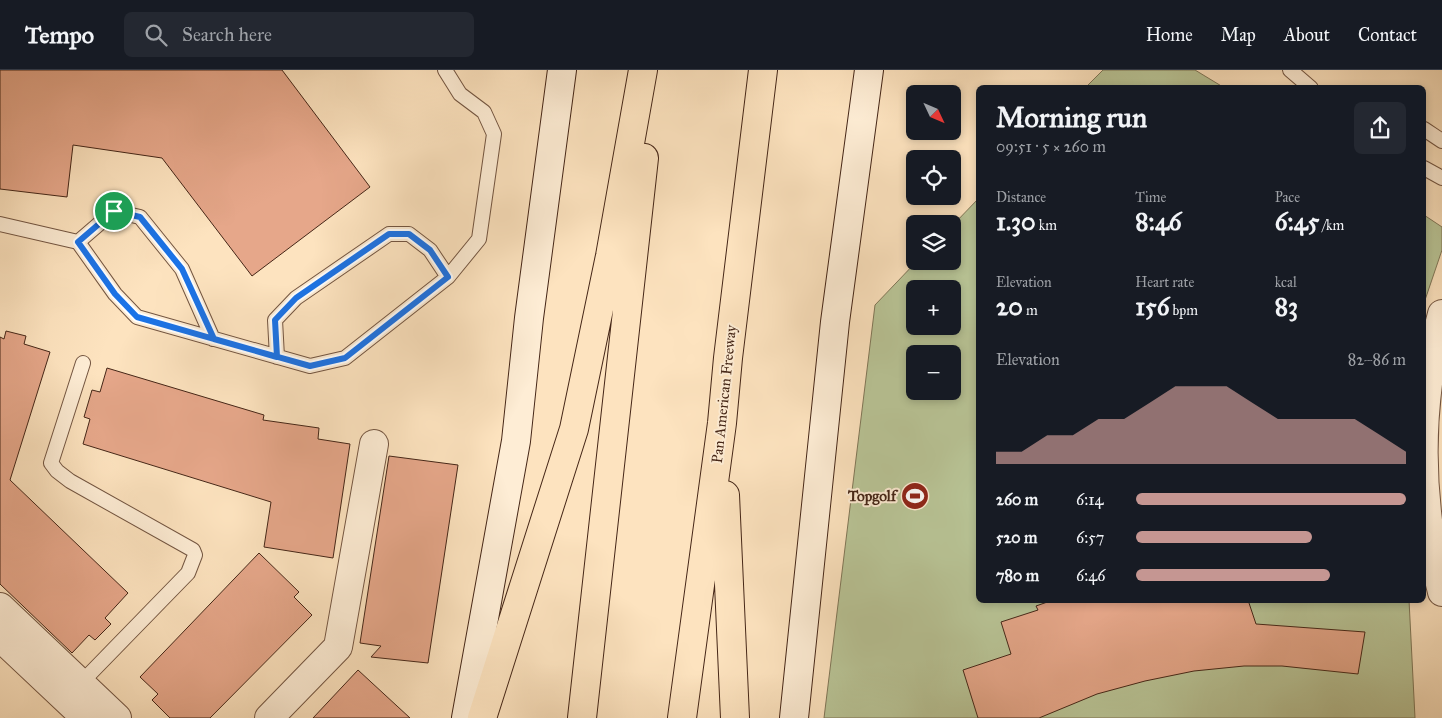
<!DOCTYPE html>
<html lang="en">
<head>
<meta charset="utf-8">
<style>
	:root { --surface:#171b24; --page:#242831; --text:#f1f3f6; --muted:#9ea1a6; --line:#363941; --accent:#c59692 }
	body { margin:0; font-family:"IM FELL Great Primer",serif; background:var(--page); color:var(--text); height:100vh; display:flex; flex-direction:column; font-size:19px; white-space:nowrap }
	* { box-sizing:border-box; margin:0 }
	p { font-size:16px; color:var(--muted) }
	.icon { flex:none; width:28px; height:28px; fill:none; stroke:currentColor; stroke-width:2; stroke-linecap:round; stroke-linejoin:round }
	.map { position:relative; flex:1; overflow:hidden }
	.details { position:absolute; left:976px; top:15px; width:450px; height:518px; display:flex; flex-direction:column; background:var(--surface); border-radius:8px; box-shadow:0 2px 8px #0003 }
	.details>* { flex:none }
	.needle { width:32px; rotate:134deg }
	.controls { position:absolute; left:906px; top:15px; display:grid; gap:10px }
	.controls a { display:grid; place-items:center; width:55px; height:55px; border-radius:8px; background:var(--surface); box-shadow:0 2px 8px #0003; font-size:25px }
	.pin { position:absolute; display:grid; place-items:center; width:42px; height:42px; color:#fff; margin:-21px; border:2px solid #fff; border-radius:50%; box-shadow:0 1px 5px #0007 }
	.round { display:grid; place-items:center; flex:none; width:52px; height:52px; border-radius:8px; background:var(--page) }
	.overview { display:flex; align-items:center; justify-content:space-between; height:85px; padding:0 20px }
	h1 { font-size:28px; font-weight:800; line-height:38px }
	.stats { display:grid; grid-template-columns:repeat(3,1fr); gap:8px; height:85px; padding:5px 20px }
	.stats div { display:grid; align-content:center }
	.stats b { font-size:25px; font-weight:800 }
	.stats small { font-size:14px; font-weight:400 }
	.stats p { font-size:14px }
	.chart { height:140px; padding:10px 20px }
	.chart p { display:flex; justify-content:space-between }
	.chart svg { width:100%; height:90px; margin-top:5px; fill:var(--accent); opacity:.7 }
	ul { padding:0 20px; list-style:none; font-size:16px }
	li { display:grid; grid-template-columns:80px 60px 1fr; align-items:center; height:38px }
	li i { height:12px; border-radius:6px; background:var(--accent) }
	header { display:flex; align-items:center; gap:30px; box-sizing:border-box; height:70px; padding:0 25px; background:var(--surface); border-bottom:1px solid var(--line) }
	header strong { font-size:24px }
	nav { display:flex; gap:28px; margin-inline-start:auto; font-size:18px }
	.search { width:350px; height:45px; background:var(--page); display:flex; align-items:center; gap:12px; box-sizing:border-box; padding:0 18px; border-radius:8px; color:var(--muted); font-size:19px }
	.map>svg:first-child { display:block }
	.park { fill:#b9c597; stroke:#7f7657; fill-rule:evenodd }
	.building { fill:#e6a78a; stroke:#452617 }
	.lines { fill:none; stroke-linecap:round; stroke-linejoin:round }
	.service-casing { stroke:#735541; stroke-width:16 }
	.minor-casing { stroke:#735541; stroke-width:30 }
	.secondary-casing { stroke:#452617; stroke-width:30 }
	.motorway-casing { stroke:#452617; stroke-width:30 }
	.service { stroke:#feedd5; stroke-width:14 }
	.minor { stroke:#feedd5; stroke-width:28 }
	.secondary { stroke:#feedd5; stroke-width:28 }
	.motorway { stroke:#fde3bf; stroke-width:28 }
	.route-casing { stroke:#fff; stroke-width:10 }
	.route { stroke:#1a73e8; stroke-width:6 }
	.labels { text-anchor:middle; dominant-baseline:central; stroke-width:4; stroke-linejoin:round; paint-order:stroke }
	.street-label { font-size:15px; fill:#452617; stroke:#feedd5 }
	.poi-label { font-size:15px; font-weight:bold; fill:#452617; stroke:#feedd5; text-anchor:end }
</style>
</head>
<body>
<header>
<strong>Tempo</strong>
<div class="search"><svg class="icon" aria-label="search" viewBox="0 0 24 24"><circle cx="10" cy="10" r="6"/><path d="M15 15l6 6"/></svg>Search here</div>
<nav><a>Home</a><a>Map</a><a>About</a><a>Contact</a></nav>
</header>
<div class="map">
<svg width="1442" height="648" viewBox="0 0 1442 648">
	<rect width="100%" height="100%" fill="#fde3bf"/>
	<filter id="stains"><feTurbulence type="fractalNoise" baseFrequency=".004" numOctaves="4"/><feColorMatrix values="0 0 0 0 .2 0 0 0 0 .09 0 0 0 0 .02 0 0 0 .5 -.17"/></filter>
	<radialGradient id="worn" r=".72"><stop offset=".6" stop-color="#630" stop-opacity="0"/><stop offset="1" stop-color="#630" stop-opacity=".3"/></radialGradient>
	<!-- park -->
	<path class="park" d="M 1103,0 L 1195,0 L 1223,17 L 1086,17 Z
		M 979,128 L 979,530 L 1409,530 L 1415,648 L 824,648 L 875,235 L 917,191 L 952,191 L 953,155 ZM 915,219 L 952,219 L 952,256 L 915,256 ZM 915,284 L 952,284 L 952,321 L 915,321 Z
		M 1424,145 L 1442,157 L 1442,180 L 1424,233 Z"/>
	<!-- building -->
	<path class="building" d="M 0,0 L 282,0 L 370,117 L 252,206 L 162,88 L 73,75 L 67,127 L 0,119 Z
		M 6,261 L 26,266 L 24,274 L 50,282 L 10,410 L 128,523 L 105,548 L 111,554 L 95,570 L 89,565 L 72,583 L 0,514 L 0,267 L 4,269 Z
		M 107,298 L 264,345 L 263,350 L 319,358 L 318,369 L 350,374 L 333,488 L 264,477 L 271,432 L 83,374 L 90,349 L 84,347 L 92,320 L 100,322 Z
		M 389,386 L 458,395 L 428,593 L 371,587 L 381,576 L 360,573 Z
		M 259,483 L 299,522 L 294,527 L 312,545 L 210,648 L 170,648 L 152,630 L 158,624 L 140,607 Z
		M 1053,530 L 1248,530 L 1256,554 L 1365,562 L 1358,604 L 1282,596 L 1244,596 L 1194,601 L 1145,611 L 1097,624 L 1039,648 L 978,648 L 963,600 L 1011,584 L 1001,552 L 1038,540 L 1036,536 Z
		M 358,600 L 410,648 L 313,648 Z"/>
	<g class="lines">
		<!-- service casing -->
		<g class="service-casing">
			<path id="service" d="M 1290,0 L 1311,18
				M 1424,59 L 1442,71
				M 1424,98 L 1442,108
				M 0,154 L 78,172 L 115,224 L 137,247 L 310,296 L 345,288 L 448,207 L 479,169 L 494,64 L 484,42 L 460,24 L 445,0
				M 78,172 L 114,141 L 140,147 L 182,199 L 213,269
				M 277,287 L 275,250 L 296,228 L 389,164 L 409,164 L 430,180 L 448,207
				M 78,616 L 188,503 L 195,485 L 193,480 L 70,411 L 57,401 L 51,393 L 83,293"/>
		</g>
		<!-- minor casing -->
		<g class="minor-casing">
			<path id="minor" d="M 1442,244 C 1417,335 1418,431 1442,522
				M 0,537 L 117,648
				M 0,567 L 86,648
				M 269,648 L 338,577 L 374,374"/>
		</g>
		<!-- secondary casing -->
		<g class="secondary-casing">
			<path id="secondary" d="M 466,648 L 516,371 L 529,248 L 562,0
				M 794,648 L 835,252 L 869,0"/>
		</g>
		<!-- motorway casing -->
		<g class="motorway-casing">
			<path id="motorway" d="M 725,425 L 735,648
				M 482,648 L 574,359 L 610,186 L 643,0
				M 582,648 L 644,88
				M 682,648 L 722,353 L 728,288 L 763,0"/>
		</g>
		<!-- service -->
		<use href="#service" class="service"/>
		<!-- minor -->
		<use href="#minor" class="minor"/>
		<!-- secondary -->
		<use href="#secondary" class="secondary"/>
		<!-- motorway -->
		<use href="#motorway" class="motorway"/>
	</g>
	<g class="lines">
		<!-- route casing -->
		<g class="route-casing">
			<path id="route" d="M 114,141 L 140,147 L 182,199 L 214,269 L 310,296 L 345,288 L 448,207 L 430,180 L 409,164 L 389,164 L 296,228 L 275,250 L 277,287 L 137,247 L 115,224 L 78,172 L 114,141"/>
		</g>
		<!-- route -->
		<use href="#route" class="route"/>
	</g>
	<!-- icons -->
	<defs>
		<g id="stadium-disc" transform="scale(1.4375)"><circle r="9.5" fill="#8f2418" stroke="#feedd5"/><path d="M0-5a6.5 5 0 1 0 0 10a6.5 5 0 1 0 0-10ZM-3.5-1.8h7v3.6h-7Z" fill="#fff"/></g>
	</defs>
	<g fill-rule="evenodd">
		<use href="#stadium-disc" x="915" y="426"/>
	</g>
	<g class="labels">
		<!-- street labels -->
		<g class="street-label">
			<text transform="translate(724 324) rotate(-84)">Pan American Freeway</text>
		</g>
		<!-- poi labels -->
		<g class="poi-label">
			<text x="896" y="426">Topgolf</text>
		</g>
	</g>
	<rect width="100%" height="100%" filter="url(#stains)"/>
	<rect width="100%" height="100%" fill="url(#worn)"/>
</svg>
<div class="controls">
<a><svg class="needle" viewBox="-14 -14 28 28"><path d="M0-13l5 13h-10z" fill="#e53935"/><path d="M0 13l5-13h-10z" fill="#9ea1a6"/></svg></a>
<a><svg class="icon" aria-label="locate" viewBox="0 0 24 24"><circle cx="12" cy="12" r="6"/><path d="M12 2v4M12 18v4M2 12h4M18 12h4"/></svg></a>
<a><svg class="icon" aria-label="layers" viewBox="0 0 24 24"><path d="M12 4l9 5-9 5-9-5zM3 14l9 5 9-5"/></svg></a>
<a>+</a>
<a>−</a>
</div>
<div class="pin" style="left:114px;top:141px;background:#1e9e55"><svg class="icon" aria-label="arrive" viewBox="0 0 24 24"><path d="M6 21V4h12l-3 4 3 4H6"/></svg></div>
<section class="details">
<div class="overview"><div><h1>Morning run</h1><p>09:51 · 5 × 260 m</p></div><a class="round"><svg class="icon" aria-label="share" viewBox="0 0 24 24"><path d="M12 15V3M7 8l5-5 5 5M5 13v7h14v-7"/></svg></a></div>
<div class="stats">
<div><p>Distance</p><b>1.30<small> km</small></b></div>
<div><p>Time</p><b>8:46</b></div>
<div><p>Pace</p><b>6:45<small> /km</small></b></div>
</div>
<div class="stats">
<div><p>Elevation</p><b>20<small> m</small></b></div>
<div><p>Heart rate</p><b>156<small> bpm</small></b></div>
<div><p>kcal</p><b>83</b></div>
</div>
<div class="chart"><p><span>Elevation</span>82–86 m</p>
<svg viewBox="0 0 160 44" preserveAspectRatio="none"><path d="M0 44V38L10 38L20 30L30 30L40 22L50 22L60 14L70 6L80 6L90 6L100 14L110 22L120 22L130 22L140 22L150 30L160 38V44z"/></svg>
</div>
<ul>
<li><b>260 m</b>6:14<i style="width:100%"></i></li>
<li><b>520 m</b>6:57<i style="width:65%"></i></li>
<li><b>780 m</b>6:46<i style="width:72%"></i></li>
</ul>
</section>
</div>
</body>
</html>
